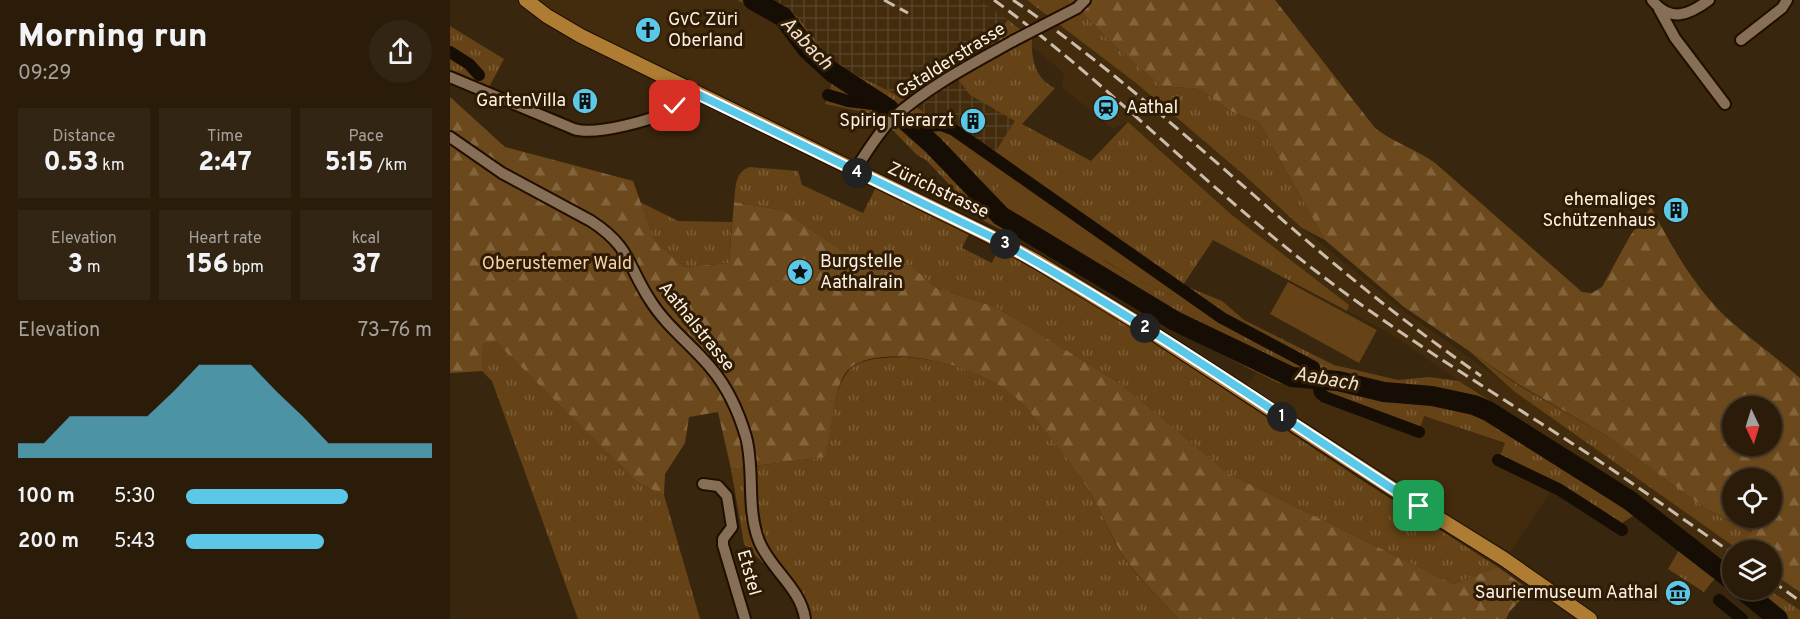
<!DOCTYPE html>
<html lang="en">
<head>
<meta charset="utf-8">
<style>
	:root { --surface:#2b1c0a; --page:#332513; --text:#f1f3f6; --muted:#a6a19c; --line:#473a2b; --accent:#5bc8e7 }
	body { margin:0; font-family:Overpass,sans-serif; background:var(--page); color:var(--text); height:100vh; display:flex; flex-direction:column; font-size:22px; white-space:nowrap }
	* { box-sizing:border-box; margin:0 }
	p { font-size:20px; color:var(--muted) }
	.icon { flex:none; width:33px; height:33px; fill:none; stroke:currentColor; stroke-width:2; stroke-linecap:round; stroke-linejoin:round }
	.map { position:relative; flex:1; overflow:hidden }
	.side { display:flex; flex-direction:column; background:var(--surface); width:450px }
	.side>* { flex:none }
	.needle { width:39px; rotate:176deg }
	.buttons { position:absolute; left:1272px; top:396px; display:grid; gap:12px }
	.buttons a { display:grid; place-items:center; width:60px; height:60px; border-radius:50%; background:var(--surface); box-shadow:0 2px 4px #0004,0 0 0 2px var(--line); font-size:30px }
	.pin { position:absolute; display:grid; place-items:center; width:51px; height:51px; color:#fff; margin:-26px; border-radius:12px; box-shadow:0 3px 9px #0006 }
	.km { position:absolute; width:30px; height:30px; margin:-15px; border-radius:50%; background:#222; color:#fff; font-size:16px; line-height:30px; text-align:center }
	.round { display:grid; place-items:center; flex:none; width:63px; height:63px; border-radius:32px; background:var(--page) }
	.summary { display:flex; align-items:center; justify-content:space-between; height:102px; padding:0 18px }
	h1 { font-size:33px; font-weight:800; line-height:45px }
	.metrics { display:grid; grid-template-columns:repeat(3,1fr); gap:9px; height:102px; padding:6px 18px }
	.metrics div { display:grid; align-content:center; border-radius:0px; background:var(--page); text-align:center }
	.metrics b { font-size:26px; font-weight:800 }
	.metrics small { font-size:16px; font-weight:400 }
	.metrics p { font-size:16px }
	.chart { height:168px; padding:12px 18px }
	.chart p { display:flex; justify-content:space-between }
	.chart svg { width:100%; height:108px; margin-top:6px; fill:var(--accent); opacity:.7 }
	ul { padding:0 18px; list-style:none; font-size:20px }
	li { display:grid; grid-template-columns:96px 72px 1fr; align-items:center; height:45px }
	li i { height:15px; border-radius:8px; background:var(--accent) }
	main { display:flex; flex:1; min-height:0 }
	.map>svg:first-child { display:block }
	.built { fill:#432c0d }
	.industrial { fill:url(#industrial-grid) }
	.grass { fill:url(#grass-tufts); fill-rule:evenodd }
	.forest { fill:url(#forest-firs); fill-rule:evenodd }
	.garden { fill:#654316 }
	.lines { fill:none; stroke-linecap:round; stroke-linejoin:round }
	.canal { stroke:#160d04; stroke-width:12 }
	.river { stroke:#160d04; stroke-width:20 }
	.minor-casing { stroke:#200e00; stroke-width:14 }
	.major-casing { stroke:#200e00; stroke-width:16 }
	.minor { stroke:#866f56; stroke-width:10 }
	.major { stroke:#af7c34; stroke-width:14 }
	.rail { stroke:#cbbcac; stroke-width:3; stroke-dasharray:12 6; stroke-linecap:butt }
	.minor-bridge-casing { stroke:#200e00; stroke-width:14; stroke-linecap:butt }
	.minor-bridge { stroke:#866f56; stroke-width:10 }
	.route-casing { stroke:#fff; stroke-width:12 }
	.route { stroke:#5bc8e7; stroke-width:8 }
	.labels { text-anchor:middle; dominant-baseline:central; stroke-width:6; stroke-linejoin:round; paint-order:stroke }
	.poi-label { font-size:18px; fill:#fef1e3; stroke:#2f1c05; text-anchor:end }
	.street-label { font-size:18px; fill:#fef1e3; stroke:#2f1c05 }
	.park-label { font-size:18px; fill:#f5d2ac; stroke:#2f1c05 }
	.water-label { font-size:20px; font-style:italic; fill:#f1e0cd; stroke:#2f1c05 }
</style>
</head>
<body>
<main>
<section class="side">
<div class="summary"><div><h1>Morning run</h1><p>09:29</p></div><a class="round"><svg class="icon" aria-label="share" viewBox="0 0 24 24"><path d="M12 15V3M7 8l5-5 5 5M5 13v7h14v-7"/></svg></a></div>
<div class="metrics">
<div><p>Distance</p><b>0.53<small> km</small></b></div>
<div><p>Time</p><b>2:47</b></div>
<div><p>Pace</p><b>5:15<small> /km</small></b></div>
</div>
<div class="metrics">
<div><p>Elevation</p><b>3<small> m</small></b></div>
<div><p>Heart rate</p><b>156<small> bpm</small></b></div>
<div><p>kcal</p><b>37</b></div>
</div>
<div class="chart"><p><span>Elevation</span>73–76 m</p>
<svg viewBox="0 0 160 44" preserveAspectRatio="none"><path d="M0 44V38L10 38L20 27L30 27L40 27L50 27L60 17L70 6L80 6L90 6L100 17L110 27L120 38L130 38L140 38L150 38L160 38V44z"/></svg>
</div>
<ul>
<li><b>100 m</b>5:30<i style="width:66%"></i></li>
<li><b>200 m</b>5:43<i style="width:56%"></i></li>
</ul>
</section>
<div class="map">
<svg width="1350" height="619" viewBox="0 0 1350 619">
	<defs>
		<pattern id="industrial-grid" width="8" height="8" patternUnits="userSpaceOnUse" patternTransform="scale(1.5)"><rect width="8" height="8" fill="#432c0d"/><path d="M0 4h8M4 0v8" fill="none" stroke="#564124"/></pattern>
		<pattern id="grass-tufts" width="24" height="20" patternUnits="userSpaceOnUse" patternTransform="scale(1.5)"><rect width="24" height="20" fill="#654316"/><path d="M3 7l-1-3M5 7V3M7 7l1-3M15 17l-1-3M17 17v-4M19 17l1-3" fill="none" stroke="#7c5f38"/></pattern>
		<pattern id="forest-firs" width="22" height="20" patternUnits="userSpaceOnUse" patternTransform="scale(1.5)"><rect width="22" height="20" fill="#6c491c"/><path d="M5 1l3.5 6h-7zM16 11l3.5 6h-7z" fill="#82643d"/></pattern>
	</defs>
	<rect width="100%" height="100%" fill="#39260e"/>
	<!-- built -->
	<path class="built" d="M 76,0 L 287,0 L 328,22 L 365,69 L 382,83 L 375,104 L 428,115 L 438,125 L 404,171 Z
		M 530,0 L 577,0 L 636,43 L 686,83 L 794,175 L 852,228 L 951,309 L 1290,550 L 1282,550 L 1282,566 L 1177,491 L 1009,381 L 941,334 L 897,311 L 899,305 L 782,215 L 678,122 L 663,129 L 612,87 L 614,73 L 578,43 L 582,39 Z
		M 806,373 L 828,383 L 847,386 L 866,386 L 968,433 L 974,416 L 1055,444 L 1048,462 L 1103,488 L 1060,552 L 935,477 L 796,386 Z
		M 1322,573 L 1350,592 L 1350,610 L 1319,590 L 1322,590 Z"/>
	<!-- industrial -->
	<path class="industrial" d="M 317,0 L 530,0 L 558,20 L 525,62 L 520,95 L 565,121 L 543,158 L 504,130 L 441,92 L 383,64 L 347,16 Z"/>
	<!-- grass -->
	<path class="grass" d="M 287,0 L 317,0 L 347,16 L 383,64 L 441,92 L 504,130 L 542,157 L 565,121 L 520,95 L 505,75 L 525,62 L 558,20 L 582,39 C 581,58 585,79 605,88 L 572,124 L 641,161 L 678,122 L 782,215 L 899,305 L 897,311 L 763,240 L 733,285 L 772,301 L 794,320 L 884,365 L 948,380 L 979,377 L 1009,381 L 1178,491 L 1282,566 L 1282,589 L 1186,514 L 1164,528 L 1103,488 L 1048,462 L 1055,443 L 974,416 L 968,434 L 876,401 L 869,395 L 866,386 L 847,386 L 828,383 L 723,330 L 576,242 L 534,221 L 476,160 L 467,155 L 428,115 L 375,104 L 382,83 L 365,69 L 328,22 ZM 559,170 L 726,286 L 721,295 L 681,277 L 653,260 Z
		M 577,0 L 616,0 L 627,8 L 672,53 L 711,86 L 750,89 L 780,111 L 809,122 L 875,240 L 852,228 L 794,175 L 686,83 Z
		M 0,26 L 54,59 L 36,93 L 0,77 Z
		M 300,167 L 348,171 L 352,185 L 413,213 L 428,183 L 522,228 L 512,248 L 542,263 L 549,248 L 679,326 L 916,483 L 1048,567 L 1003,584 L 779,474 L 671,384 L 546,307 L 488,289 L 460,265 L 423,271 L 332,210 L 284,202 C 286,188 284,172 300,167 Z
		M 190,202 L 228,221 L 282,222 L 279,263 L 234,267 L 204,240 Z
		M 46,342 L 188,483 L 214,495 L 250,619 L 128,619 L 42,381 L 32,371 L 33,344 Z
		M 1018,350 L 1068,385 L 1157,436 L 1256,509 L 1302,532 L 1289,550 L 1065,392 Z
		M 454,357 C 492,360 534,370 564,396 C 580,410 593,428 606,445 C 619,461 632,478 643,497 C 653,515 660,536 672,554 C 687,578 709,598 729,619 L 357,619 L 321,562 L 313,563 L 294,544 L 281,469 L 376,457 C 380,434 383,379 404,366 C 418,357 437,358 454,357 Z
		M 1229,550 L 1266,577 L 1254,592 L 1218,569 Z
		M 1283,590 L 1319,590 L 1350,610 L 1350,619 L 1316,619 Z"/>
	<!-- forest -->
	<path class="forest" d="M 616,0 L 825,0 L 925,128 C 943,142 965,149 984,162 L 1132,292 L 1142,293 L 1152,287 L 1180,236 L 1201,207 C 1222,248 1245,288 1279,320 C 1302,340 1327,358 1350,378 L 1350,592 L 1322,573 L 1322,550 L 1289,550 L 1302,531 L 1256,509 L 1157,436 L 1068,384 L 954,307 L 875,240 L 809,122 L 780,111 L 750,89 L 711,86 L 672,53 L 627,8 ZM 1282,406 L 1322,406 L 1322,446 L 1282,446 ZM 1282,478 L 1322,478 L 1322,518 L 1282,518 Z
		M 0,97 L 55,147 L 183,181 L 204,240 L 234,267 L 279,263 L 284,202 L 332,210 L 423,271 L 460,265 L 488,289 L 546,307 L 671,384 L 779,474 L 1003,584 L 1048,567 L 1080,590 L 1060,611 L 1056,619 L 729,619 C 709,598 688,578 672,554 C 661,536 653,516 643,497 C 633,479 619,462 606,445 C 593,429 581,411 565,397 C 536,372 496,361 459,357 C 441,356 412,356 398,370 C 384,383 380,437 376,457 L 281,469 L 268,412 L 239,417 L 235,443 L 215,474 L 214,495 L 188,483 L 46,342 L 33,344 L 32,371 L 0,373 Z"/>
	<!-- garden -->
	<path class="garden" d="M 559,169 L 726,286 L 721,295 L 681,277 L 654,260 L 648,269 C 610,250 568,228 544,193 Z
		M 838,282 L 927,330 L 909,363 L 820,314 Z"/>
	<g class="lines">
		<!-- canal -->
		<path class="canal" d="M 0,52 L 19,64 L 29,75
			M 378,95 L 398,101 L 432,105
			M 463,127 L 491,125 L 504,130 L 772,318 L 864,367 L 870,393 L 875,397 L 969,432
			M 1048,460 L 1110,490 L 1172,530
			M 1269,600 L 1292,619"/>
		<!-- river -->
		<path class="river" d="M 303,0 L 333,17 L 358,50 L 382,72 L 439,109
			M 457,122 L 483,145 L 551,216 L 725,321 L 842,377 L 888,381 L 934,392 L 982,396 L 1024,405 L 1038,411 L 1179,500 L 1282,580
			M 1293,590 L 1328,619"/>
		<!-- minor casing -->
		<g class="minor-casing">
			<path id="minor" d="M 1202,0 C 1220,23 1239,15 1259,0
				M 627,8 L 635,0
				M 1209,9 L 1225,38 L 1275,104
				M 1291,40 L 1332,8 L 1337,0
				M 0,77 L 124,129 C 145,136 205,120 224,108 C 230,103 234,96 239,90
				M 0,137 L 52,173 L 141,221 C 181,247 177,265 200,300 C 216,326 242,345 261,368 C 277,387 289,413 296,437 C 305,471 296,508 309,541 C 320,569 351,588 355,619
				M 404,171 C 416,154 427,134 442,119 C 477,87 522,64 563,41
				M 253,484 L 268,486 L 277,496 L 282,527 L 273,539 L 273,545 L 295,619"/>
		</g>
		<!-- major casing -->
		<g class="major-casing">
			<path id="major" d="M 76,0 L 97,16 L 131,36 L 540,236 L 586,261 L 686,322 L 969,506 L 1054,559 L 1140,619"/>
		</g>
		<!-- minor -->
		<use href="#minor" class="minor"/>
		<!-- major -->
		<use href="#major" class="major"/>
		<!-- rail -->
		<path class="rail" d="M 434,0 L 458,13
			M 544,0 C 658,83 755,186 867,272 C 953,338 1046,394 1137,453 C 1186,485 1234,520 1282,553
			M 563,0 C 682,81 782,180 893,271 C 937,308 983,342 1031,376
			M 1322,581 L 1350,601"/>
		<!-- minor-bridge casing -->
		<g class="minor-bridge-casing">
			<path id="minor-bridge" d="M 563,41 L 627,8"/>
		</g>
		<!-- minor-bridge -->
		<use href="#minor-bridge" class="minor-bridge"/>
	</g>
	<g class="lines">
		<!-- route casing -->
		<g class="route-casing">
			<path id="route" d="M 225,106 L 239,90 L 540,236 C 688,317 827,414 969,506"/>
		</g>
		<!-- route -->
		<use href="#route" class="route"/>
	</g>
	<!-- icons -->
	<defs>
		<g id="church-disc" transform="scale(1.35)"><circle r="9.5" fill="#5bc8e7" stroke="#2f1c05"/><path d="M-1.2-6h2.4v3.5h3.3v2.4h-3.3V6h-2.4V-.1h-3.3v-2.4h3.3Z" fill="#111"/></g>
		<g id="building-disc" transform="scale(1.35)"><circle r="9.5" fill="#5bc8e7" stroke="#2f1c05"/><path d="M-4-6H4V6H1V3H-1V6H-4ZM-2.5-4.3h1.7v1.8h-1.7ZM.8-4.3h1.7v1.8H.8ZM-2.5-1h1.7V.8h-1.7ZM.8-1h1.7V.8H.8Z" fill="#111"/></g>
		<g id="station-disc" transform="scale(1.35)"><circle r="9.5" fill="#5bc8e7" stroke="#2f1c05"/><path d="M-3-6H3Q5-6 5-4V2Q5 4 3 4L4.5 6H3L1.5 4h-3L-3 6H-4.5L-3 4Q-5 4-5 2V-4Q-5-6-3-6ZM-3.5-4v3h7v-3ZM-3.5 1v1.5H-2V1ZM2 1v1.5H3.5V1Z" fill="#111"/></g>
		<g id="sight-disc" transform="scale(1.35)"><circle r="9.5" fill="#5bc8e7" stroke="#2f1c05"/><path d="M0-6L1.8-2.2L6-1.7L2.9 1.2L3.7 5.4L0 3.3L-3.7 5.4L-2.9 1.2L-6-1.7L-1.8-2.2Z" fill="#111"/></g>
		<g id="museum-disc" transform="scale(1.35)"><circle r="9.5" fill="#5bc8e7" stroke="#2f1c05"/><path d="M0-6L6-3V-2H-6V-3ZM-5-1h2V3h-2ZM-1-1h2V3h-2ZM3-1h2V3H3ZM-6 4H6V6H-6Z" fill="#111"/></g>
	</defs>
	<g fill-rule="evenodd">
		<use href="#church-disc" x="198" y="30"/>
		<use href="#building-disc" x="135" y="101"/>
		<use href="#station-disc" x="656" y="108"/>
		<use href="#building-disc" x="523" y="121"/>
		<use href="#building-disc" x="1226" y="210"/>
		<use href="#sight-disc" x="350" y="272"/>
		<use href="#museum-disc" x="1228" y="593"/>
	</g>
	<g class="labels">
		<!-- poi labels -->
		<g class="poi-label">
			<text x="218" y="20" text-anchor="start">GvC Züri<tspan x="218" dy="21">Oberland</tspan></text>
			<text x="116" y="101">GartenVilla</text>
			<text x="676" y="108" text-anchor="start">Aathal</text>
			<text x="504" y="121">Spirig Tierarzt</text>
			<text x="1206" y="200">ehemaliges<tspan x="1206" dy="21">Schützenhaus</tspan></text>
			<text x="370" y="262" text-anchor="start">Burgstelle<tspan x="370" dy="21">Aathalrain</tspan></text>
			<text x="1208" y="593">Sauriermuseum Aathal</text>
		</g>
		<!-- street labels -->
		<g class="street-label">
			<text transform="translate(501 61) rotate(-32)">Gstalderstrasse</text>
			<text transform="translate(488 191) rotate(25)">Zürichstrasse</text>
			<text transform="translate(246 327) rotate(51)">Aathalstrasse</text>
			<text transform="translate(298 573) rotate(74)">Etstel</text>
		</g>
		<!-- park labels -->
		<g class="park-label">
			<text x="107" y="264">Oberustemer Wald</text>
		</g>
		<!-- water labels -->
		<g class="water-label">
			<text transform="translate(356 44) rotate(46)">Aabach</text>
			<text transform="translate(876 380) rotate(10)">Aabach</text>
		</g>
	</g>
</svg>
<div class="buttons">
<a><svg class="needle" viewBox="-14 -14 28 28"><path d="M0-13l5 13h-10z" fill="#e53935"/><path d="M0 13l5-13h-10z" fill="#a6a19c"/></svg></a>
<a><svg class="icon" aria-label="locate" viewBox="0 0 24 24"><circle cx="12" cy="12" r="6"/><path d="M12 2v4M12 18v4M2 12h4M18 12h4"/></svg></a>
<a><svg class="icon" aria-label="layers" viewBox="0 0 24 24"><path d="M12 4l9 5-9 5-9-5zM3 14l9 5 9-5"/></svg></a>
</div>
<div class="pin" style="left:969px;top:506px;background:#1e9e55"><svg class="icon" aria-label="arrive" viewBox="0 0 24 24"><path d="M6 21V4h12l-3 4 3 4H6"/></svg></div>
<div class="pin" style="left:225px;top:106px;background:#d93025"><svg class="icon" aria-label="check" viewBox="0 0 24 24"><path d="M5 12l5 5 9-10"/></svg></div>
<b class="km" style="left:832px;top:417px">1</b>
<b class="km" style="left:695px;top:328px">2</b>
<b class="km" style="left:555px;top:244px">3</b>
<b class="km" style="left:407px;top:173px">4</b>
</div>
</main>
</body>
</html>
